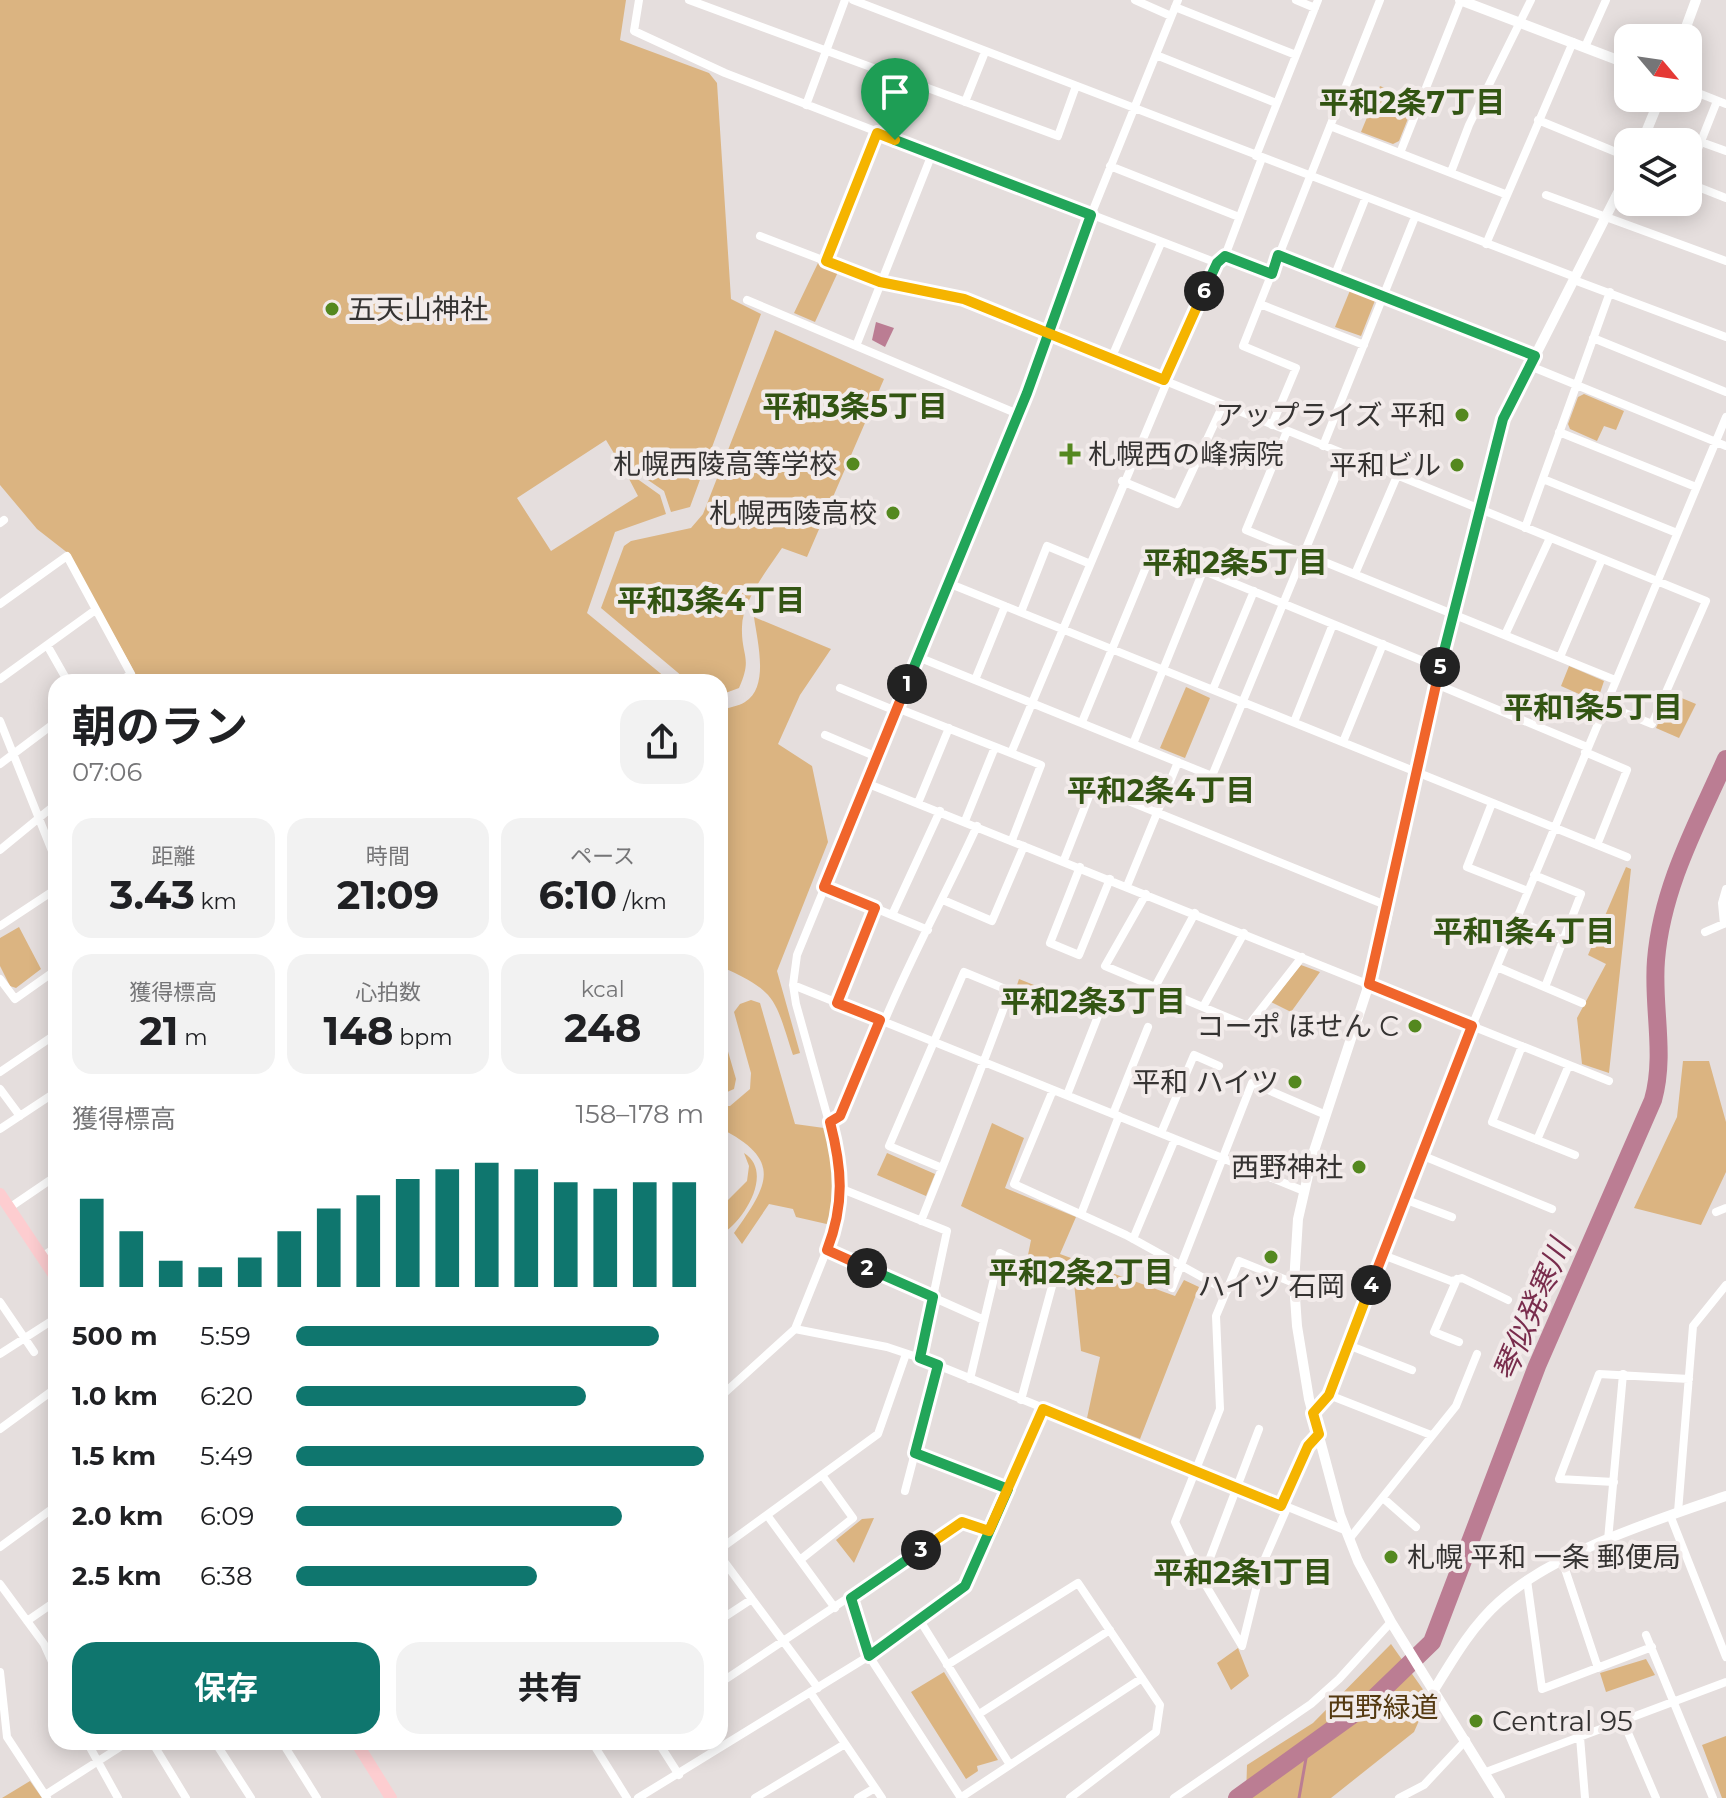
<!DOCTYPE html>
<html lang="ja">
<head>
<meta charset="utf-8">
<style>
	:root { --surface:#fff; --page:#f2f2f2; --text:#202124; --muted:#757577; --accent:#0f766e }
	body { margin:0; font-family:Montserrat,"Noto Sans JP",sans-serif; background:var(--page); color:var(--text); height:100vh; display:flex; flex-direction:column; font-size:30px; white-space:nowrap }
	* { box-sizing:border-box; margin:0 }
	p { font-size:26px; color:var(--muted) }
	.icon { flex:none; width:44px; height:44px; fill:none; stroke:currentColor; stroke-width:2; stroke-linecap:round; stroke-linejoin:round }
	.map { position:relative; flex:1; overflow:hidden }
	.drawer { position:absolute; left:48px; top:674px; width:680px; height:1076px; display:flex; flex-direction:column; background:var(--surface); border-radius:24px; box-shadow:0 4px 20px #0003 }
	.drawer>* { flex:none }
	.needle { width:52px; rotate:119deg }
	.fabs { position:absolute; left:1614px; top:24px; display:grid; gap:16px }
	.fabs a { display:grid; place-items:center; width:88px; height:88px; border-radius:16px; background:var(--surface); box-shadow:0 4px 20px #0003; font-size:40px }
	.pin { position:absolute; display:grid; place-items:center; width:68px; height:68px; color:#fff; margin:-82px -34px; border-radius:50% 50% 50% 0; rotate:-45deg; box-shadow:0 0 8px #0007 }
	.pin .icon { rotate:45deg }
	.km { position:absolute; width:40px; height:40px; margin:-20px; border-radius:50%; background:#222; color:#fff; font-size:22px; line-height:40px; text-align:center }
	.round { display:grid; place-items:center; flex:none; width:84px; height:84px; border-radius:24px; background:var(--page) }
	.summary { display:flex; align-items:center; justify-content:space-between; height:136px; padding:0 24px }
	h1 { font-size:44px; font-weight:700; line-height:60px }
	.metrics { display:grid; grid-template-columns:repeat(3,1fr); gap:12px; height:136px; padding:8px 24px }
	.metrics div { display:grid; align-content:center; border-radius:20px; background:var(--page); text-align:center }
	.metrics b { font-size:40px; font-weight:700 }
	.metrics small { font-size:22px; font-weight:400 }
	.metrics p { font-size:22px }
	.chart { height:224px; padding:16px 24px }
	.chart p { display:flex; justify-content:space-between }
	.chart svg { width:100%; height:144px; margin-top:8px; stroke:var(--accent); stroke-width:6 }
	.primary-button { display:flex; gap:16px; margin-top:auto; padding:16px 24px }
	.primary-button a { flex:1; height:92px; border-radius:24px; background:var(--accent); color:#fff; font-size:32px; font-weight:700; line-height:92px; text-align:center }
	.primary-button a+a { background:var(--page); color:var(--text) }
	ul { padding:0 24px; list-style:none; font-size:26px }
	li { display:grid; grid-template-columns:128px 96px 1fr; align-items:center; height:60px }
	li i { height:20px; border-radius:10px; background:var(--accent) }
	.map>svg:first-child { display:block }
	.green { fill:#dbb481 }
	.water { fill:#bb7d93 }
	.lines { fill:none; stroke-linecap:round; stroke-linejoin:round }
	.stream { stroke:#bb7d93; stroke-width:3 }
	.river { stroke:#bb7d93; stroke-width:18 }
	.minor { stroke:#fff; stroke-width:8 }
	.tertiary { stroke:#fff; stroke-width:10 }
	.primary { stroke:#fdcdd0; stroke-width:12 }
	.split-1-casing { stroke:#fff; stroke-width:16 }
	.split-2-casing { stroke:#fff; stroke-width:16 }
	.split-3-casing { stroke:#fff; stroke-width:16 }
	.split-4-casing { stroke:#fff; stroke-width:16 }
	.split-5-casing { stroke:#fff; stroke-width:16 }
	.split-6-casing { stroke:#fff; stroke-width:16 }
	.split-7-casing { stroke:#fff; stroke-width:16 }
	.split-1 { stroke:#22a559; stroke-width:10 }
	.split-2 { stroke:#f0652b; stroke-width:10 }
	.split-3 { stroke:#22a559; stroke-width:10 }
	.split-4 { stroke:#f5b400; stroke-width:10 }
	.split-5 { stroke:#f0652b; stroke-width:10 }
	.split-6 { stroke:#22a559; stroke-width:10 }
	.split-7 { stroke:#f5b400; stroke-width:10 }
	.poi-dot { fill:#54881f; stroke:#f2ebea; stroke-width:3 }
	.labels { text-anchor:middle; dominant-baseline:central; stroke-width:8; stroke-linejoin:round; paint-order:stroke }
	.poi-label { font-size:28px; fill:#353332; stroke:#f2ebea; text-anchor:end }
	.park-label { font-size:28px; fill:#543910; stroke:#f2ebea }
	.neighbourhood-label { font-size:30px; font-weight:bold; fill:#335513; stroke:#f2ebea }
	.water-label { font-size:30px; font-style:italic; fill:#792d4d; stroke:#f2ebea }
</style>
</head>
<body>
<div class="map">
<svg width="1726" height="1798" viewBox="0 0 1726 1798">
	<rect width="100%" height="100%" fill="#e5dedd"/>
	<!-- green -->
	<path class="green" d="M 0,0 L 626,0 L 620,40 L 709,73 L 717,83 L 731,299 L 761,314 L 690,507 L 671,512 L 664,491 L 629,467 L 624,470 L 606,440 L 517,498 L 551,551 L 638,496 L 627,475 L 629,473 L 660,495 L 666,514 L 615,532 L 587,613 L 671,682 L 140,682 L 69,554 L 37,529 L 0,485 Z
		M 1380,86 L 1415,101 L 1399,141 L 1393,144 L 1361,132 Z
		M 818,263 L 838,272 L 815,322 L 794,313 Z
		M 1351,288 L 1376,298 L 1361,336 L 1335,327 Z
		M 775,330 L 884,379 L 807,557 L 782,548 C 768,569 742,601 742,627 C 741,656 753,657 739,688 L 720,695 L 720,682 L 689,682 L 601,608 L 624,546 L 631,541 L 691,528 L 703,514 Z
		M 1584,394 L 1624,411 L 1616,430 L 1604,426 L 1597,441 L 1570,429 L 1568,424 L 1578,397 Z
		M 754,617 L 831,649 L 800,695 L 778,744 L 812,766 L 828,842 L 777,971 L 800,1053 L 793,1055 C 774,997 777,992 720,966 L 720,710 C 727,708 739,706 745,702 C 770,687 757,640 754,617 Z
		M 1569,666 L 1604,681 L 1597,702 L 1561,686 Z
		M 1186,687 L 1210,698 L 1185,758 L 1160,748 Z
		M 1672,694 L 1696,704 L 1679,738 L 1656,728 Z
		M 1626,867 L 1631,869 L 1609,1073 L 1582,1064 L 1577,1018 L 1606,964 L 1588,955 Z
		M 19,927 L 41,969 L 16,988 L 10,986 L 0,966 L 0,938 Z
		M 1301,965 L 1320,972 L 1291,1012 L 1271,1002 Z
		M 1019,979 L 1039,987 L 1035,999 L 1015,991 Z
		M 751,1000 L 760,1003 L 795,1124 L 824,1128 C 832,1162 838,1191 831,1225 L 796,1217 L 793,1209 L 769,1204 L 742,1244 L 734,1233 C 769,1184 783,1160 720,1128 L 720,1106 L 730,1106 L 750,1089 L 751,1073 L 734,1012 L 740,1004 Z
		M 720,1024 L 736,1079 L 734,1089 L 725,1093 L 720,1092 L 724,1075 L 720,1073 Z
		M 1683,1061 L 1709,1061 L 1726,1122 L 1726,1172 L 1701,1225 L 1634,1208 L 1677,1117 Z
		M 992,1123 L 1024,1138 L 1005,1188 L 1076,1217 L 1060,1254 L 1175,1296 L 1184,1280 L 1199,1287 L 1140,1439 L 1087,1418 L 1100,1357 L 1081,1351 L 1074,1283 L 1027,1260 L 1031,1240 L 961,1206 Z
		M 744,1153 C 775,1172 743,1223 720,1235 L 720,1208 L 747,1181 L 749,1166 Z
		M 887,1153 L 935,1174 L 926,1196 L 877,1175 Z
		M 874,1518 L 854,1563 L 836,1540 L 862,1519 Z
		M 1391,1644 L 1429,1698 L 1414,1732 L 1331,1798 L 1246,1798 L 1247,1765 L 1313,1723 Z
		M 1238,1648 L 1249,1676 L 1231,1690 L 1217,1663 Z
		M 1646,1659 L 1655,1675 L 1606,1692 L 1600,1673 Z
		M 944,1672 L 998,1760 L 977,1766 L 978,1771 L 966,1779 L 911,1692 Z
		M 1726,1736 L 1726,1798 L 1722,1798 L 1702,1745 Z
		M 30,1781 L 42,1798 L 2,1798 Z"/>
	<!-- water -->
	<path class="water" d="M 876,322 L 894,328 L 885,347 L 872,340 Z"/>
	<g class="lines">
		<!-- stream -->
		<path class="stream" d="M 1299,1798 L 1308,1747"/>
		<!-- river -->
		<path class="river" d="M 1237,1798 L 1369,1703 L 1432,1642 L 1537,1366 L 1653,1100 C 1666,1054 1652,1006 1656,960 C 1662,887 1697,824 1726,759"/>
		<!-- minor -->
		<path class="minor" d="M 639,0 L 634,31 L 725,73 L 1217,263
			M 689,0 L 1058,136 L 1076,86
			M 853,0 L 1575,277
			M 1135,0 L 1171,16
			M 1296,0 L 1315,8
			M 1175,7 L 1296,55
			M 1585,47 L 1606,0
			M 1156,55 L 1276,103
			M 1688,89 L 1726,104
			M 965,102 L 985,52
			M 806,105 L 845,0
			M 1538,120 L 1628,157
			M 1330,126 L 1505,194
			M 895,140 L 915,85
			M 1701,142 L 1726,151
			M 1400,153 L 1461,0
			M 1256,156 L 1318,0
			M 1110,166 L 1239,217
			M 1451,172 L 1469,125 L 1531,0
			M 1688,174 L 1717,101
			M 1688,183 L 1726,198
			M 1546,195 L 1726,261
			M 1675,206 L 1677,202
			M 760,236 L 880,282 L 964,299 L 1706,601 L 1652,724 L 1605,705
			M 1486,244 L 1573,42
			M 1278,255 L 1535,356
			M 1225,256 L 1272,274
			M 826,261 L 877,133
			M 1334,277 L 1366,197
			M 1574,280 L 1726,337
			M 747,300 L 1018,414
			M 1260,304 L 1364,345
			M 1593,338 L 1726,392
			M 856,346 L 932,154
			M 1111,359 L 1161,243
			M 1530,366 L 1726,446
			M 1272,425 L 1296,368 L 1243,346 L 1380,0
			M 1287,431 L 1246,530 L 1615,680
			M 1559,432 L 1696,487
			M 1323,446 L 1415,217
			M 1543,479 L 1677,533
			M 1122,481 L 1177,504 L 1223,405
			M 0,523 L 4,520
			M 1525,528 L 1610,292
			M 1355,574 L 1397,476
			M 948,583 L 1627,857
			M 0,604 L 67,556 L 131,674 L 119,682
			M 1021,612 L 1047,546 L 1088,563
			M 1505,635 L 1550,538
			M 47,645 L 68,682
			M 918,657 L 1212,776 L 1345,454
			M 1560,657 L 1602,559
			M 0,679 L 94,611
			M 975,680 L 1005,606
			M 1436,684 L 1587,747
			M 840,688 L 896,711
			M 1213,689 L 1254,591
			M 897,708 L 1041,765 L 1012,840
			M 0,721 L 56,861
			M 1082,722 L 1153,550 L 1440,668
			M 1294,722 L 1333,624
			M 825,735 L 877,757
			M 1343,742 L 1383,644
			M 1133,744 L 1203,571
			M 1585,752 L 1627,770 L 1597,845
			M 1011,753 L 1217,263 L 1225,256 L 1262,158
			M 0,764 L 56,722
			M 866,783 L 1609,1081
			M 1084,783 L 1388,906
			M 918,803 L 949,728
			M 1492,803 L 1467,867 L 1528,891
			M 965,821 L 995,747
			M 0,850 L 56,804
			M 1064,860 L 1093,786
			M 1080,867 L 1050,943 L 1079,955 L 1110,879
			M 1534,875 L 1581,894 L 1545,987
			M 1127,886 L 1178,762
			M 824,887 L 928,930
			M 1146,894 L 1105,966 L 1248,1026 L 1302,957
			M 943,900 L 992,921 L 1024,846
			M 892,915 L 940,811
			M 1516,920 L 1563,940
			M 1724,924 L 1722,903 L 1726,889
			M 0,926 L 56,889
			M 1705,932 L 1726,923
			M 1497,967 L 1582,1003
			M 0,979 L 15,999 L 56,970
			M 793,985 L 1304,1191
			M 1155,987 L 1195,913
			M 837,1003 L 875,908
			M 1203,1007 L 1244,933
			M 884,1022 C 912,954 947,892 977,826
			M 1522,1046 L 1492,1122 L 1575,1155
			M 0,1072 L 56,1034
			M 0,1089 L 20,1116
			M 1053,1090 L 1014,1184 L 1126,1235 L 1227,1291
			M 1067,1095 L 1100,1011
			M 1113,1114 L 1148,1027
			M 830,1122 L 840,1116 L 880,1020
			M 0,1129 L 56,1092
			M 1161,1133 L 1194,1055 L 1219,1066
			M 1537,1140 L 1569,1065
			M 1421,1155 L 1552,1209
			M 842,1189 L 947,1231 L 920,1358
			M 1404,1199 L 1452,1217
			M 9,1208 L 56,1176
			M 1716,1212 L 1726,1208
			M 1081,1214 L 1119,1116
			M 921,1221 C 952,1144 982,1068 1010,991 L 964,972 L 889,1146 L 942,1168
			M 1133,1239 L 1175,1139
			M 827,1250 L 984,1320
			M 1383,1255 L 1451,1281 L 1462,1278 L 1508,1300
			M 42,1257 L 56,1247
			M 1457,1279 L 1434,1332 L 1459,1342
			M 1172,1288 L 1252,1083 L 1326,1115
			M 0,1302 L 34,1352
			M 795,1329 L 887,1347 L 920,1358 L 1347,1531
			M 1348,1345 L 1412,1370
			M 0,1354 L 56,1318
			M 970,1379 L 1000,1253 L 1054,1279 L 1021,1400
			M 1329,1395 L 1431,1435
			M 720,1397 L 795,1329 L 838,1222 L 842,1189 L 839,1158 L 796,1004 L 793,985 L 797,955 L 1027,393 L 1091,215 L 1178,0
			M 1313,1413 L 1329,1395 L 1472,1026 L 1726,417
			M 0,1429 L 56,1388
			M 915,1453 L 1008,1489
			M 1614,1482 L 1559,1479 L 1599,1374 L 1689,1379
			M 905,1491 L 938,1365
			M 1383,1498 L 1416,1527
			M 1281,1506 L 1308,1446 L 1319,1434
			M 1287,1508 L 1262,1565 L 1242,1646 L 1202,1579 L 1175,1522 L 1220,1409 L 1216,1316 L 1239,1261 L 1294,1283
			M 1678,1512 L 1693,1326 L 1726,1285
			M 767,1515 L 835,1608
			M 1670,1515 L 1726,1657
			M 1350,1538 L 1456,1406 L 1477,1354
			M 1608,1540 L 1623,1374
			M 0,1547 L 56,1506
			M 720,1549 L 878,1434 L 906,1354
			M 720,1556 L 818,1688
			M 800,1560 L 853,1518 L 822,1475
			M 1563,1563 L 1598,1668
			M 1202,1579 L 1259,1429
			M 1527,1580 L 1542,1689 L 1652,1647
			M 0,1584 L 44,1644 L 56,1671
			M 851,1598 L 869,1656 L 961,1798
			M 919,1619 L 1010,1765
			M 720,1620 L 752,1599
			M 27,1621 L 56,1601
			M 1646,1635 L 1713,1798
			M 947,1665 L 1078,1583 L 1160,1705 L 1156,1732 L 1070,1798
			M 0,1672 L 7,1737 L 47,1798
			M 720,1683 L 962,1522 L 989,1531
			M 810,1692 L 882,1798
			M 979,1714 L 1110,1630
			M 1623,1721 L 1656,1798
			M 1580,1737 L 1585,1798
			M 87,1742 L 118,1798
			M 152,1742 L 186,1798
			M 215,1742 L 251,1798
			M 282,1742 L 317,1798
			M 592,1742 L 627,1798
			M 658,1742 L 679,1775
			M 1486,1772 L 1726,1682
			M 45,1795 L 128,1742
			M 638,1798 L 869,1656 L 965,1586 L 1043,1409
			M 755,1798 L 845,1744
			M 858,1798 L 875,1788
			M 960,1798 L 1142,1678
			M 1174,1798 L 1311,1704 L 1339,1679 L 1391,1622
			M 1399,1798 L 1424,1785 L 1466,1740"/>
		<!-- tertiary -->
		<path class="tertiary" d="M 1460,0 L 1628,64
			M 1682,38 L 1696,0
			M 1642,142 L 1660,98
			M 1434,1690 C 1453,1659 1472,1626 1499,1602 C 1554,1552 1656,1520 1726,1496
			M 1500,1798 L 1391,1622 L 1358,1561 L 1340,1515 L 1309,1399 L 1297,1326 L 1294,1283 L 1298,1219 L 1313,1154 L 1369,984 L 1386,921 L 1429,712 L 1503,419 L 1628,173"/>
		<!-- primary -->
		<path class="primary" d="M 0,1194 L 56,1278
			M 356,1742 L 391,1798"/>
	</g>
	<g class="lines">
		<!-- split-1 casing -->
		<g class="split-1-casing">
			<path id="split-1" d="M 895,140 L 1091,215 L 1027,393 L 907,684"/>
		</g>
		<!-- split-2 casing -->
		<g class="split-2-casing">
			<path id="split-2" d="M 867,1268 L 827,1250 C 845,1204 842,1168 830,1122 L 840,1116 L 880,1020 L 837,1003 L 875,908 L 824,887 L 907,684"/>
		</g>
		<!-- split-3 casing -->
		<g class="split-3-casing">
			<path id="split-3" d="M 867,1268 L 933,1297 L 920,1358 L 938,1365 L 915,1453 L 1008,1489 L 965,1586 L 869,1656 L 851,1598 L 921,1550"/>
		</g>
		<!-- split-4 casing -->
		<g class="split-4-casing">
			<path id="split-4" d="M 921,1550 L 962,1522 L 989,1531 L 1043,1409 L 1281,1506 L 1308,1446 L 1319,1434 L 1313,1413 L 1329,1395 L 1371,1285"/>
		</g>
		<!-- split-5 casing -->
		<g class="split-5-casing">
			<path id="split-5" d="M 1371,1285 L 1472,1026 L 1369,984 L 1440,667"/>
		</g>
		<!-- split-6 casing -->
		<g class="split-6-casing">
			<path id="split-6" d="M 1204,291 L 1217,263 L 1225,256 L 1272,274 L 1278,255 L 1535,356 L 1503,419 L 1440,667"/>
		</g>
		<!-- split-7 casing -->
		<g class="split-7-casing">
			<path id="split-7" d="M 895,140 L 877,133 L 826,261 L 880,282 L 964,299 L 1164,380 L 1204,291"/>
		</g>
		<!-- split-1 -->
		<use href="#split-1" class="split-1"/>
		<!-- split-2 -->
		<use href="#split-2" class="split-2"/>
		<!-- split-3 -->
		<use href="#split-3" class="split-3"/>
		<!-- split-4 -->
		<use href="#split-4" class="split-4"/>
		<!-- split-5 -->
		<use href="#split-5" class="split-5"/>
		<!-- split-6 -->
		<use href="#split-6" class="split-6"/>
		<!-- split-7 -->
		<use href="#split-7" class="split-7"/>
	</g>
	<!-- markers -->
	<g class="poi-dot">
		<circle cx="332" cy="309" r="8"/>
		<circle cx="1462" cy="415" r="8"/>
		<path d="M1066 442h8v8h8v8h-8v8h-8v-8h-8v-8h8z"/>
		<circle cx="853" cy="464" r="8"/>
		<circle cx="1457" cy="465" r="8"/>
		<circle cx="893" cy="513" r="8"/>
		<circle cx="1415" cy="1026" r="8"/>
		<circle cx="1295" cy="1082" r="8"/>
		<circle cx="1359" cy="1167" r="8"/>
		<circle cx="1271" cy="1257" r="8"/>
		<circle cx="1391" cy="1557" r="8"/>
		<circle cx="1476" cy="1721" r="8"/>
	</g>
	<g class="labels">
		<!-- poi labels -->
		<g class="poi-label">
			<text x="348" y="309" text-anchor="start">五天山神社</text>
			<text x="1446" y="415">アップライズ 平和</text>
			<text x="1088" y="454" text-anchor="start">札幌西の峰病院</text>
			<text x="837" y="464">札幌西陵高等学校</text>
			<text x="1441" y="465">平和ビル</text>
			<text x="877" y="513">札幌西陵高校</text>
			<text x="1399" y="1026">コーポ ほせん C</text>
			<text x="1279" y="1082">平和 ハイツ</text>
			<text x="1343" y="1167">西野神社</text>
			<text x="1271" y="1286" text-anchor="middle">ハイツ 石岡</text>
			<text x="1407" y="1557" text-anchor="start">札幌 平和 一条 郵便局</text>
			<text x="1492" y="1721" text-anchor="start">Central 95</text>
		</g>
		<!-- park labels -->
		<g class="park-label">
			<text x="1383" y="1707">西野緑道</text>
		</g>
		<!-- neighbourhood labels -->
		<g class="neighbourhood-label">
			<text x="1412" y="102">平和2条7丁目</text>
			<text x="855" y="406">平和3条5丁目</text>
			<text x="1235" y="562">平和2条5丁目</text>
			<text x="711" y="600">平和3条4丁目</text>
			<text x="1593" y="707">平和1条5丁目</text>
			<text x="1161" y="790">平和2条4丁目</text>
			<text x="1524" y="931">平和1条4丁目</text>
			<text x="1093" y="1001">平和2条3丁目</text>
			<text x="1081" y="1272">平和2条2丁目</text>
			<text x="1243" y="1572">平和2条1丁目</text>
		</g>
		<!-- water labels -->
		<g class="water-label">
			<text transform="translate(1532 1310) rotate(-67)">琴似発寒川</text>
		</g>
	</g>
</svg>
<div class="fabs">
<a><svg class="needle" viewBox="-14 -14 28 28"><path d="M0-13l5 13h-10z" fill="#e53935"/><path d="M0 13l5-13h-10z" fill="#757577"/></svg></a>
<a><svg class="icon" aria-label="layers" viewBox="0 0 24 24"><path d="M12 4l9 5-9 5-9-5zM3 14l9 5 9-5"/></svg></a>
</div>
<div class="pin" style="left:895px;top:140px;background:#1e9e55"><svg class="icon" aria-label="arrive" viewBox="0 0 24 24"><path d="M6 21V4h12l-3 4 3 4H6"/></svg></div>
<b class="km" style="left:907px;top:684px">1</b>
<b class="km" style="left:867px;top:1268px">2</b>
<b class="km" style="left:921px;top:1550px">3</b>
<b class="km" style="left:1371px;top:1285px">4</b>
<b class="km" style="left:1440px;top:667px">5</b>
<b class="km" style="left:1204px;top:291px">6</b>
<section class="drawer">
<div class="summary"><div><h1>朝のラン</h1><p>07:06</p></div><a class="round"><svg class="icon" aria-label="share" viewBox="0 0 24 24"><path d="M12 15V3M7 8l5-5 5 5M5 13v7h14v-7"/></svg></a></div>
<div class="metrics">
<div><p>距離</p><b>3.43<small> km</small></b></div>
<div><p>時間</p><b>21:09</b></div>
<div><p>ペース</p><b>6:10<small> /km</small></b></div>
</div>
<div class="metrics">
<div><p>獲得標高</p><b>21<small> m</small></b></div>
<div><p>心拍数</p><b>148<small> bpm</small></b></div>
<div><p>kcal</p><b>248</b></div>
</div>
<div class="chart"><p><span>獲得標高</span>158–178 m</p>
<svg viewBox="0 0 160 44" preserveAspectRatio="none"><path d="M5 44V17M15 44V27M25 44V36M35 44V38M45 44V35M55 44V27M65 44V20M75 44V16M85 44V11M95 44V8M105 44V6M115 44V8M125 44V12M135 44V14M145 44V12M155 44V12"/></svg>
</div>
<ul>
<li><b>500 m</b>5:59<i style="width:89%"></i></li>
<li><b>1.0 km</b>6:20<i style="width:71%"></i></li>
<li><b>1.5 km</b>5:49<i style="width:100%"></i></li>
<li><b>2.0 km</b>6:09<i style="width:80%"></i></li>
<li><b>2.5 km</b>6:38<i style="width:59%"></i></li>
</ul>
<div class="primary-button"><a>保存</a><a>共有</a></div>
</section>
</div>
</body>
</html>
